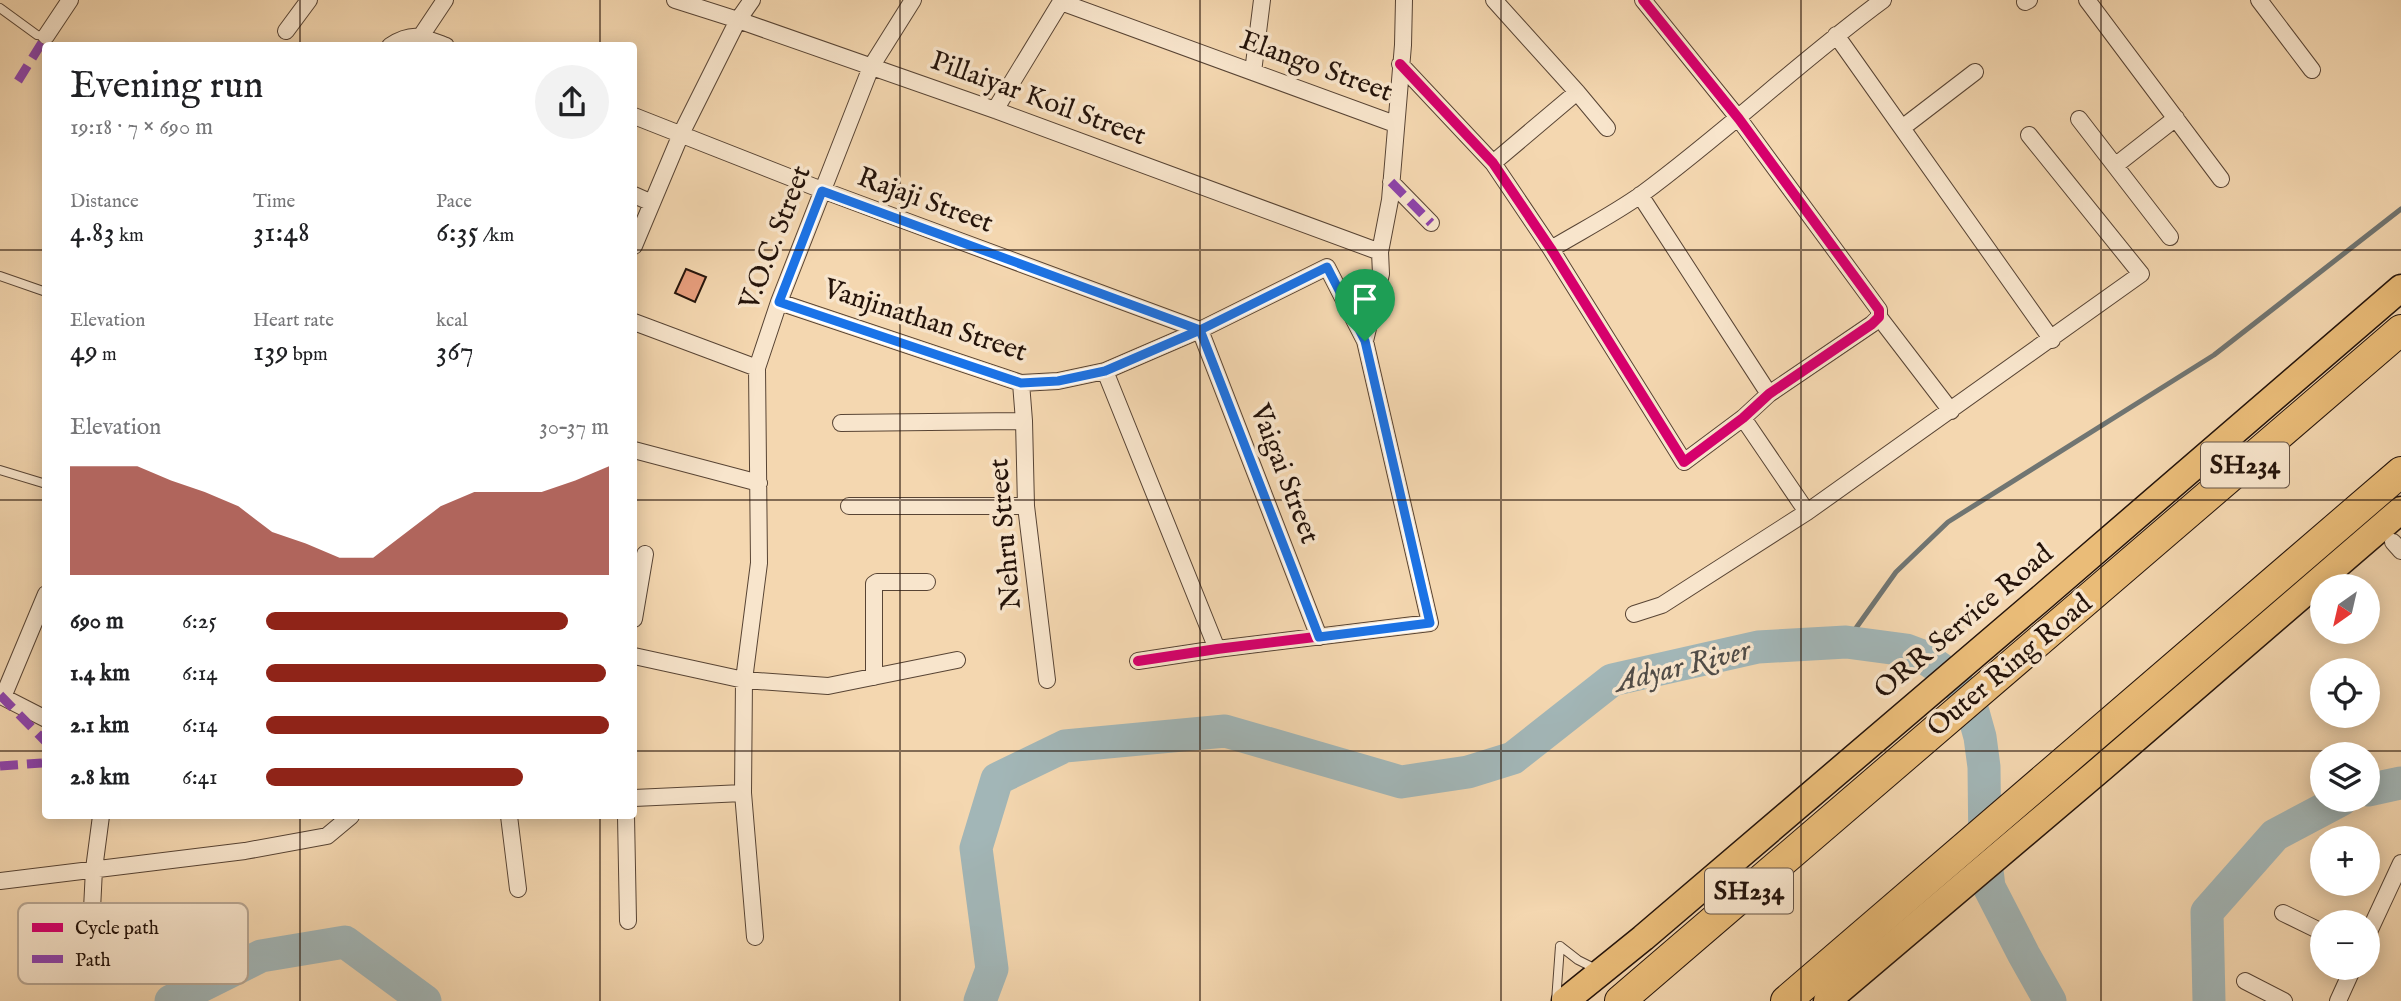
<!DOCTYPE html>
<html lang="en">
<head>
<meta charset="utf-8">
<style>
	:root { --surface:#fff; --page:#f2f2f2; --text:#202124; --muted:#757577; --accent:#8f2418 }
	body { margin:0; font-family:"IM FELL English",serif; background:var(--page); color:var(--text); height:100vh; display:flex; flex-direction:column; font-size:26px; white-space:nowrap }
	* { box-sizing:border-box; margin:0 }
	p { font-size:23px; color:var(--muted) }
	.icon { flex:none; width:38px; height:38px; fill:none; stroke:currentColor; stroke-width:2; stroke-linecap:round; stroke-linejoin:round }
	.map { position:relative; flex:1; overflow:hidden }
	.drawer { position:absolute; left:42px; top:42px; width:595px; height:777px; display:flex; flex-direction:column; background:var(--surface); border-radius:7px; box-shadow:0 4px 18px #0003 }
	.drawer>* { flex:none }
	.needle { width:46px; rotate:214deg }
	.controls { position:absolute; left:2310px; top:574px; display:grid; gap:14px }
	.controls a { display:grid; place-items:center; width:70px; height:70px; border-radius:50%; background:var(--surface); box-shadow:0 4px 18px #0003; font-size:35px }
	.pin { position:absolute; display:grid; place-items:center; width:60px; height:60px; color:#fff; margin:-72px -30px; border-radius:50% 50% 50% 0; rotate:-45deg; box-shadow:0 0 7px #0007 }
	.pin .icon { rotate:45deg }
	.round { display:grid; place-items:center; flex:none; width:74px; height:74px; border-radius:37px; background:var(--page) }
	.overview { display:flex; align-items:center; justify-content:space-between; height:119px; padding:0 28px }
	h1 { font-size:38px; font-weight:600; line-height:52px }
	.metrics { display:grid; grid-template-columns:repeat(3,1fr); gap:10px; height:119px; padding:7px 28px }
	.metrics div { display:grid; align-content:center }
	.metrics b { font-size:30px; font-weight:600 }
	.metrics small { font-size:19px; font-weight:400 }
	.metrics p { font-size:19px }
	.chart { height:196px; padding:14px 28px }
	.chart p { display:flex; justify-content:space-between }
	.chart svg { width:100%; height:126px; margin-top:7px; fill:var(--accent); opacity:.7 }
	ul { padding:0 28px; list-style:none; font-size:23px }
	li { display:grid; grid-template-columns:112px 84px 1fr; align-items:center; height:52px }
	li i { height:18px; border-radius:9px; background:var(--accent) }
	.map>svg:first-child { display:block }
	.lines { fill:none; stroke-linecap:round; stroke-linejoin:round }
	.stream { stroke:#707572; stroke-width:5 }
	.river { stroke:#a2b6b7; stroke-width:33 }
	.building { fill:#e89e7d; stroke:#24130a; stroke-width:2 }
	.lane-casing { stroke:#584434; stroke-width:10 }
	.street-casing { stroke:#584434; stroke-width:18 }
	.primary-casing { stroke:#24130a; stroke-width:29 }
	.highway-casing { stroke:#24130a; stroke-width:32 }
	.lane { stroke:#f8e5cc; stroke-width:8 }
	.street { stroke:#f8e5cc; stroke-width:16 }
	.primary { stroke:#eabc78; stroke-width:26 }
	.highway { stroke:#eabc78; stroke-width:30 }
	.quiet { stroke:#8e44ad; stroke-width:9; stroke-dasharray:18 9; stroke-linecap:butt }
	.cycleway-casing { stroke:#f8e5cc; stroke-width:15 }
	.cycleway { stroke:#d6006c; stroke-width:10 }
	.route-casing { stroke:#fff; stroke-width:14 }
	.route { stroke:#1a73e8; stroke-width:9 }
	.grid { fill:none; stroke:#24130a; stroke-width:2; stroke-opacity:0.55 }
	.labels { text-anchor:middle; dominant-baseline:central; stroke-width:7; stroke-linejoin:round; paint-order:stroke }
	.shield { fill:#f8e5cc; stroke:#645244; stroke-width:2 }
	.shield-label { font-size:26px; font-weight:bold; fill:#24130a }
	.street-label { font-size:28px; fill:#24130a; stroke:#f8e5cc }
	.water-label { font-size:30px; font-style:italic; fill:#504c47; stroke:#f8e5cc }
	.key { fill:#f8e5cc; stroke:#b8a692; stroke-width:2 }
	.key-label { font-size:19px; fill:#24130a }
</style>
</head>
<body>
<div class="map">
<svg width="2401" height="1001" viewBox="0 0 2401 1001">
	<rect width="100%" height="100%" fill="#f4d7b0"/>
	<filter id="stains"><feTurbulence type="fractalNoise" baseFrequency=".00286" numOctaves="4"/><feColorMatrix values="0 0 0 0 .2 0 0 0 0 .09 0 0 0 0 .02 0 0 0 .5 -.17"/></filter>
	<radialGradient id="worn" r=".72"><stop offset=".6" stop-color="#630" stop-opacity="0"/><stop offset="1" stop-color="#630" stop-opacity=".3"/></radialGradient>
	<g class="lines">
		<!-- stream -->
		<path class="stream" d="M 1846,642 L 1896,572 L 1948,522 L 2214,355 L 2401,209"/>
		<!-- river -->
		<path class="river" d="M 2368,790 L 2401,783
			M 171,1001 L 261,956 L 345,942 L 425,1001
			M 980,1001 L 992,969 L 976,848 L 997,779 L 1065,746 L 1225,731 L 1401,782 L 1468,772 L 1513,758 L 1612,680 L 1758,647 L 1846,642 L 1906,650 L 1922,656 L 1941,669 L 1962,690 L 1973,712 L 1980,737 L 1984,767 L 1985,854 L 1989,887 L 2024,955 L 2050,1001
			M 2209,1001 L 2207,912 L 2275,835 L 2341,800"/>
	</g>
	<!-- building -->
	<path class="building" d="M 686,269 L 706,277 L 695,302 L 675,293 Z"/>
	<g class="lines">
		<!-- lane casing -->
		<g class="lane-casing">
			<path id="lane" d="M 0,8 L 37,35 L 46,36
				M 0,276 L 46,292
				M 0,470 L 46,484
				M 1560,946 L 1578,960 L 1596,969
				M 1556,1001 L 1560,946"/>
		</g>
		<!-- street casing -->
		<g class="street-casing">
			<path id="street" d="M 675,0 L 738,20 L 995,110 L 1380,252
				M 1494,0 L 1577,92 L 1607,128
				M 2087,0 L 2221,179
				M 2259,0 L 2312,70
				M 1061,2 L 1395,124
				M 2025,2 L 2029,0
				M 286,31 L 309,0
				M 1836,35 L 2052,340
				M 46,36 L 70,0
				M 421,36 L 445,0
				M 390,46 C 413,31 423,37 446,46
				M 1400,64 L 1493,163 L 1551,249 L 1684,462 L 1743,418 L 1769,394 L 1872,324 L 1879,317 L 1879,310 L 1739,119 L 1643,0
				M 1253,72 L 1262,0
				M 995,110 L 1062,0
				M 634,116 L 822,190 L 1200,330 L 1319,637
				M 2079,119 L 2170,237
				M 1902,128 L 1975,72
				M 1493,163 L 1577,92
				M 2116,165 L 2176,118
				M 1391,182 L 1431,223
				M 634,195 L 652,203
				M 1640,195 L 1769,394
				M 634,246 L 681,134 L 738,20 L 752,0
				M 1551,249 C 1581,231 1614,214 1642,194 C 1726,132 1800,61 1883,0
				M 779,302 L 1021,383 L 1058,381 L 1105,371 L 1200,330 L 1327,267 L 1365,341 L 1430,623 L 1217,649 L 1138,661
				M 1879,317 L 1951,411
				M 634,322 L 757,368
				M 1365,341 L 1381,274 L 1380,252 L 1390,200 L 1403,45 L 1404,0
				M 1105,371 L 1217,649
				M 1021,383 L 1024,421 L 1026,506 L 1047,680
				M 1743,418 L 1807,512
				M 841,423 L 1024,421
				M 634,450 L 759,483
				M 849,506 L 1026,506
				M 2393,542 L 2401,551
				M 46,594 L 3,697 L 46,719
				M 1634,614 L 1662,605 L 1807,512 L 2141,274 L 2029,135
				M 634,619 L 645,554
				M 634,656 L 744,680 L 828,686 L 957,660
				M 874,677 L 874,584 L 877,582 L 927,582
				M 634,798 L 743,793
				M 509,816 L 518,889
				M 626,816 L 628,921
				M 0,881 L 245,851 L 327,836 L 351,816
				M 2283,913 L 2322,932
				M 2368,934 L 2401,863
				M 755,937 L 743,793 L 744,680 L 759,563 L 757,368 L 779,302 L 871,67 L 913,0
				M 89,970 L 94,869 L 101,816
				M 2245,981 L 2284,1001
				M 2338,1001 L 2353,968"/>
		</g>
		<!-- primary casing -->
		<g class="primary-casing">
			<path id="primary" d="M 1565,1001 L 1643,938 L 2039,600 L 2401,288
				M 1827,1001 L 2103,767 L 2401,510"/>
		</g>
		<!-- highway casing -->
		<g class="highway-casing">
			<path id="highway" d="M 1620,1001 L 2401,330
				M 1786,1001 L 2401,472"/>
		</g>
		<!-- lane -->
		<use href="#lane" class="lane"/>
		<!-- street -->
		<use href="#street" class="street"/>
		<!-- primary -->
		<use href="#primary" class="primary"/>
		<!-- highway -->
		<use href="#highway" class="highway"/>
		<!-- quiet -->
		<path class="quiet" d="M 18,81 L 46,36
			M 1391,182 L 1431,223
			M 0,695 L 46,742
			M 0,766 L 42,763 L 46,752"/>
		<!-- cycleway casing -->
		<g class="cycleway-casing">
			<path id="cycleway" d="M 1400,64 L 1493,163 L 1551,249 L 1684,462 L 1743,418 L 1769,394 L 1872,324 L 1879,317 L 1879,310 L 1739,119 L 1643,0
				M 779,302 L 1021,383 L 1058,381 L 1105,371 L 1200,330 L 1327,267 L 1365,341 L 1430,623 L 1217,649 L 1138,661"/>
		</g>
		<!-- cycleway -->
		<use href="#cycleway" class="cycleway"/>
	</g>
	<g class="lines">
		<!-- route casing -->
		<g class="route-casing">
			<path id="route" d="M 1365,341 L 1327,267 L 1200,330 L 1105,371 L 1058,381 L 1021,383 L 779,302 L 822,191 L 1200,330 L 1319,637 L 1430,623 L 1365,341"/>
		</g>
		<!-- route -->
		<use href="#route" class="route"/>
	</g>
	<!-- grid -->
	<path class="grid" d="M 300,0 L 300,46M 600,0 L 600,46M 900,0 L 900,1001M 1200,0 L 1200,1001M 1501,0 L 1501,1001M 1801,0 L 1801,1001M 2101,0 L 2101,1001M 0,250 L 46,250M 634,250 L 2401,250M 0,500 L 46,500M 634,500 L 2401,500M 0,751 L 46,751M 634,751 L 2401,751M 300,816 L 300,1001M 600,816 L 600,1001"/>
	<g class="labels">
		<!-- shield labels -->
		<g class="shield">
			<rect x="2201" y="442.5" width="88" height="45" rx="5"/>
			<rect x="1705" y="868.5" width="88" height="45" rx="5"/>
		</g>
		<g class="shield-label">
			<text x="2245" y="465">SH234</text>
			<text x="1749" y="891">SH234</text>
		</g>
		<!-- street labels -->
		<g class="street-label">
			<text transform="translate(1316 67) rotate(20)">Elango Street</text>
			<text transform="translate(1038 99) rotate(20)">Pillaiyar Koil Street</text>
			<text transform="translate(925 201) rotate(20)">Rajaji Street</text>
			<text transform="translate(776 238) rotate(-69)">V.O.C. Street</text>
			<text transform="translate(925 321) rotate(18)">Vanjinathan Street</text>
			<text transform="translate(1284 474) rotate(69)">Vaigai Street</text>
			<text transform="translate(1006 534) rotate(-95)">Nehru Street</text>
			<text transform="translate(1964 622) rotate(-40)">ORR Service Road</text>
			<text transform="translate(2010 666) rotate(-40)">Outer Ring Road</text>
		</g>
		<!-- water labels -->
		<g class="water-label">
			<text transform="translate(1683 667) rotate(-14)">Adyar River</text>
		</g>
	</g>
	<!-- legend -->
	<rect x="18" y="903" width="230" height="81" rx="10" class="key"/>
	<rect x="32" y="923" width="31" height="9" fill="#d6006c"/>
	<rect x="32" y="955" width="31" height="8" fill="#8e44ad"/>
	<g class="key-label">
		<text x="75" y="934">Cycle path</text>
		<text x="75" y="966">Path</text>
	</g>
	<rect width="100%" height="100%" filter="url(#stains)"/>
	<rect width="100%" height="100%" fill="url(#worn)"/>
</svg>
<div class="controls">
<a><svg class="needle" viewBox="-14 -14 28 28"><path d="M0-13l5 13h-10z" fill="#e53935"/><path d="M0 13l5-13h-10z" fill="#757577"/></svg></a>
<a><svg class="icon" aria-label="locate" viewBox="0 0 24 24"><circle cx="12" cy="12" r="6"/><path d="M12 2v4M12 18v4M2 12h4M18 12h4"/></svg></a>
<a><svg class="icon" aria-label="layers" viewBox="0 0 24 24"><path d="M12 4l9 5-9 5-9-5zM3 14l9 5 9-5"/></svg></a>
<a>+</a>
<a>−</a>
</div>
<div class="pin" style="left:1365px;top:341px;background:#1e9e55"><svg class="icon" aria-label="arrive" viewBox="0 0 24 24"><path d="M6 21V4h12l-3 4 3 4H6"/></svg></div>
<section class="drawer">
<div class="overview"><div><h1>Evening run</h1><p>19:18 · 7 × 690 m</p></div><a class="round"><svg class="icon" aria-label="share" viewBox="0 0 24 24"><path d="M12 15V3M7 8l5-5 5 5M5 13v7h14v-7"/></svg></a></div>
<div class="metrics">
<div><p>Distance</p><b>4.83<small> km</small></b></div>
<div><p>Time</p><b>31:48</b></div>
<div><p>Pace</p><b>6:35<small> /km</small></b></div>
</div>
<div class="metrics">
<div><p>Elevation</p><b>49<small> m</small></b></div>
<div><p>Heart rate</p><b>139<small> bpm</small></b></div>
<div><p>kcal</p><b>367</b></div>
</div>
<div class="chart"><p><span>Elevation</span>30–37 m</p>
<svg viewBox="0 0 160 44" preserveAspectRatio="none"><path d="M0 44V6L10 6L20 6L30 11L40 15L50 20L60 29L70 33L80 38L90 38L100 29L110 20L120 15L130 15L140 15L150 11L160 6V44z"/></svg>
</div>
<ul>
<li><b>690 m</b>6:25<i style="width:88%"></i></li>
<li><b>1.4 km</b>6:14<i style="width:99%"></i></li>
<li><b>2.1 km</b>6:14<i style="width:100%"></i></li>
<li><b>2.8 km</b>6:41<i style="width:75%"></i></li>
</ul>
</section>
</div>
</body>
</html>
